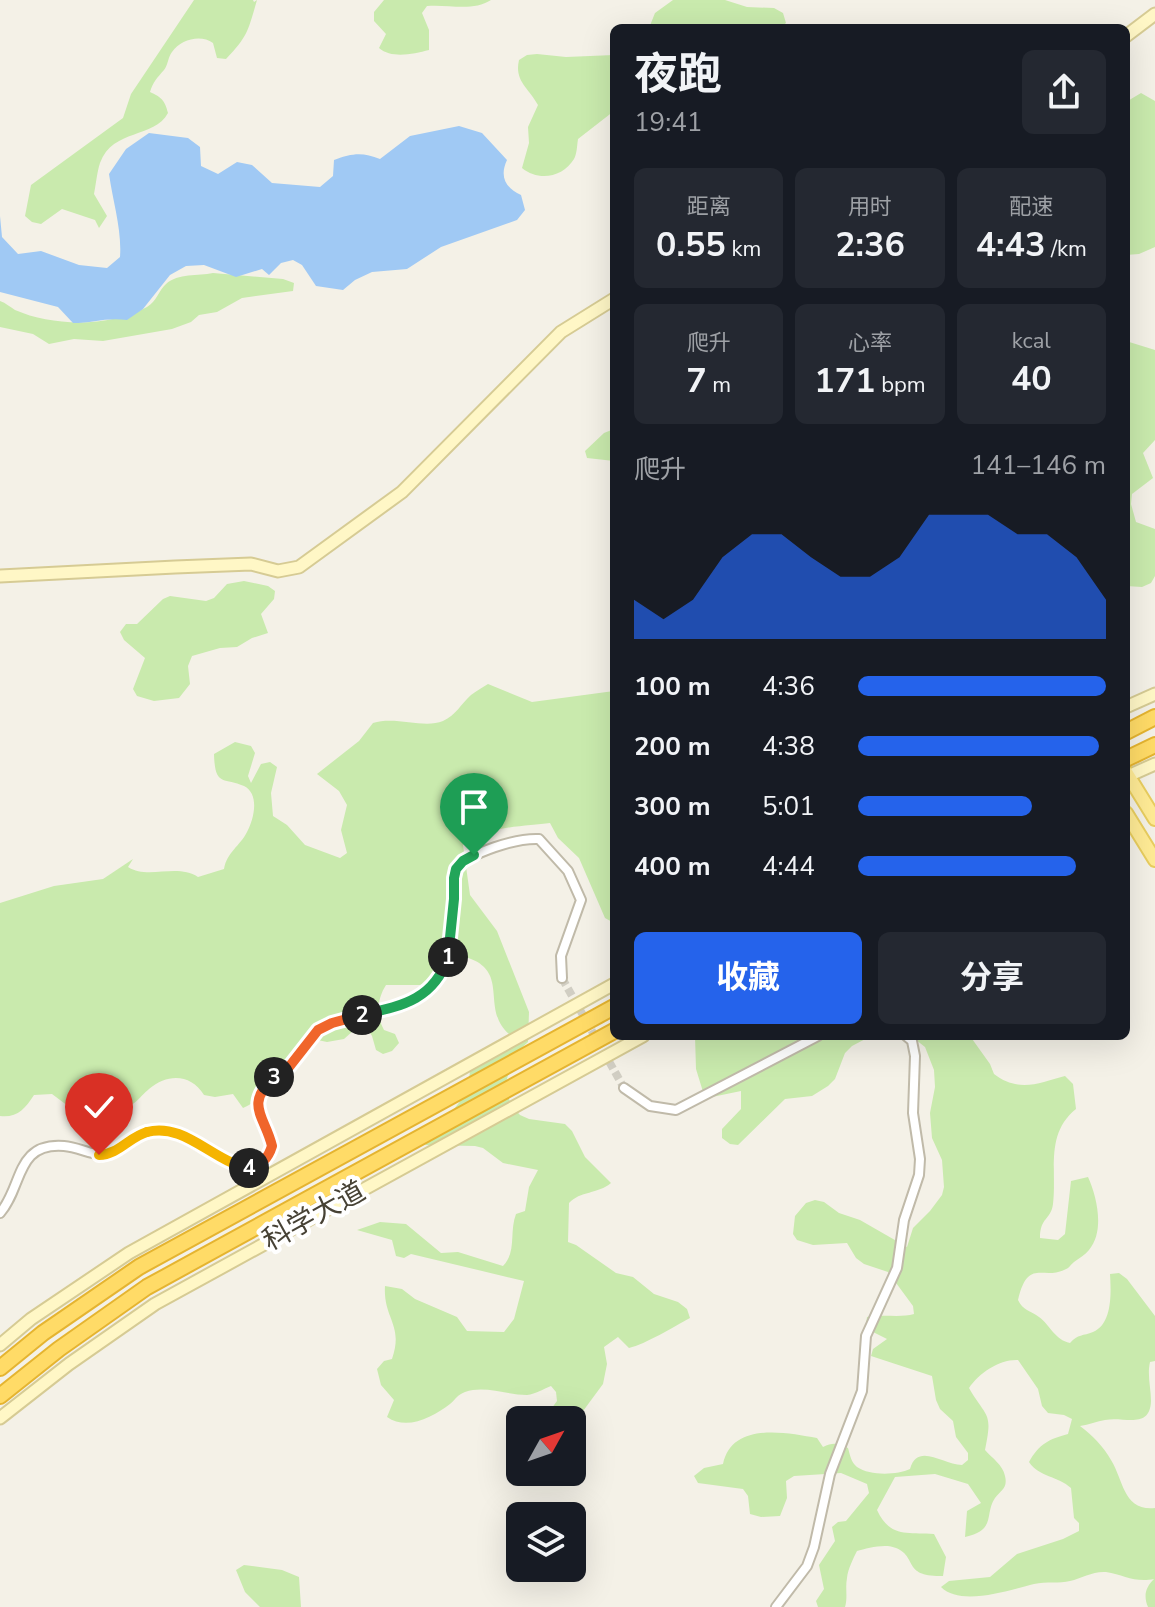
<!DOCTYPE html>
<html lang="zh">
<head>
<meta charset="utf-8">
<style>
	:root { --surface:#171b24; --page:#242831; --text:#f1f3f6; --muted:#9ea1a6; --accent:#2563eb }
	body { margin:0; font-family:"Nunito Sans","Noto Sans SC",sans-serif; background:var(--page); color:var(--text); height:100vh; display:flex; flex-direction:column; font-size:30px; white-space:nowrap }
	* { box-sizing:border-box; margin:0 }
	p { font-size:26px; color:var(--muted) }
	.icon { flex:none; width:44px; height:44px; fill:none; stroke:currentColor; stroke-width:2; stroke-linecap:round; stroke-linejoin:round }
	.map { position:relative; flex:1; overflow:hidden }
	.side { position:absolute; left:610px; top:24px; width:520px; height:1016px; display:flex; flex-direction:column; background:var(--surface); border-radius:12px; box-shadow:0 8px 32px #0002 }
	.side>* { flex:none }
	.needle { width:52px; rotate:50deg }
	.tools { position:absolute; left:506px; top:1406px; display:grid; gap:16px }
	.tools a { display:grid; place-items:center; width:80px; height:80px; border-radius:12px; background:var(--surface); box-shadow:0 8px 32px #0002; font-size:40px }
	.pin { position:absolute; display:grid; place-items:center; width:68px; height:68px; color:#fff; margin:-82px -34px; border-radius:50% 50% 50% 0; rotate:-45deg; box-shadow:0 0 8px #0007 }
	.pin .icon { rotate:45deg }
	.km { position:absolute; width:40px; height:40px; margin:-20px; border-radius:50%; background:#222; color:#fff; font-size:22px; line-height:40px; text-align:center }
	.round { display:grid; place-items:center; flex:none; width:84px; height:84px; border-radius:12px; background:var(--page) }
	.head { display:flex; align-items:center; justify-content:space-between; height:136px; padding:0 24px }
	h1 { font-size:44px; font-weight:700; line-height:60px }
	.stats { display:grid; grid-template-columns:repeat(3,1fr); gap:12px; height:136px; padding:8px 24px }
	.stats div { display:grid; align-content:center; border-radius:12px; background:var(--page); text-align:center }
	.stats b { font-size:34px; font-weight:700 }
	.stats small { font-size:22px; font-weight:400 }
	.stats p { font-size:22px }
	.chart { height:224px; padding:16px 24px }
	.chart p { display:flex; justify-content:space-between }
	.chart svg { width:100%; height:144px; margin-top:8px; fill:var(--accent); opacity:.7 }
	.action { display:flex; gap:16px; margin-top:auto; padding:16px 24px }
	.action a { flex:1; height:92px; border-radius:12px; background:var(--accent); color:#fff; font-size:32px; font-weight:700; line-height:92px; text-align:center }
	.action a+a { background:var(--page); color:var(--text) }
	ul { padding:0 24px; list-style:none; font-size:26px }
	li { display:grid; grid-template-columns:128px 96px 1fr; align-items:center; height:60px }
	li i { height:20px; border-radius:10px; background:var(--accent) }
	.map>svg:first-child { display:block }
	.green { fill:#c9eaad }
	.water { fill:#a0c9f4 }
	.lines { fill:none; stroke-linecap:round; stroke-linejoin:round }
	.street-tunnel { stroke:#d1cec3; stroke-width:8; stroke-dasharray:8 4; stroke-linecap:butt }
	.street-casing { stroke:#c0baa9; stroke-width:12 }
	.secondary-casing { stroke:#d6cb94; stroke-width:15 }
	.primary-casing { stroke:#e9ce5f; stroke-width:16 }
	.highway-casing { stroke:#e5b430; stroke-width:18 }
	.street { stroke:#fff; stroke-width:8 }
	.secondary { stroke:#fff7c6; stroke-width:11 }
	.primary { stroke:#ffeb95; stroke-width:12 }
	.highway { stroke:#ffdb67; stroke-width:14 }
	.split-1-casing { stroke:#fff; stroke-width:16 }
	.split-2-casing { stroke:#fff; stroke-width:16 }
	.split-3-casing { stroke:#fff; stroke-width:16 }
	.split-4-casing { stroke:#fff; stroke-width:16 }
	.split-5-casing { stroke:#fff; stroke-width:16 }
	.split-6-casing { stroke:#fff; stroke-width:16 }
	.split-1 { stroke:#22a559; stroke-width:10 }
	.split-2 { stroke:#22a559; stroke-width:10 }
	.split-3 { stroke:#f0652b; stroke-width:10 }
	.split-4 { stroke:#f0652b; stroke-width:10 }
	.split-5 { stroke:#f5b400; stroke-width:10 }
	.split-6 { stroke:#f5b400; stroke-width:10 }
	.labels { text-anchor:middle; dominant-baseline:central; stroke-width:8; stroke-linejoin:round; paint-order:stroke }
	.street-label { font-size:28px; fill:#474235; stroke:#fff }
</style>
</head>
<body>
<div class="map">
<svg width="1155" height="1607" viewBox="0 0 1155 1607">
	<rect width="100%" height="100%" fill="#f4f1e7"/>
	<!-- green -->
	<path class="green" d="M 194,0 L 253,0 L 254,2 L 257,0 C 248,31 248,36 226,59 L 217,58 L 213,43 C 201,34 181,39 172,52 C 168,57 168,65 164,70 C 157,78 153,82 150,92 C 161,97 165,100 168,113 C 154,139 113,128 100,163 C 97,172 96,184 94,194 L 107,216 L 99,228 L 95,220 L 62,209 L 41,224 L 32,222 L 25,216 L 31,185 L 123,118 L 131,94 Z
		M 384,0 L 491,0 C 473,12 448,4 427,6 L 422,13 L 429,30 L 429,50 C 413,54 392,59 379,48 L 386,34 L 374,21 L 374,12 Z
		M 673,0 L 725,0 L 747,7 L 774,8 L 783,13 L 786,23 L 780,28 L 649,28 L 655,13 Z
		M 537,54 L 566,57 L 614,55 L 614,111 L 578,139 C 577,145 577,154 574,159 C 563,177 539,182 522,168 L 529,143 L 528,127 L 538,105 C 529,88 514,81 519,60 L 527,55 Z
		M 1141,93 L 1155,101 L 1155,247 L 1139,254 L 1126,255 L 1126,102 Z
		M 213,273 L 283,279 L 294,283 L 293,291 L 242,298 L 217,312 L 199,315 L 191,322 L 172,329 L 103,341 L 74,339 L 49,344 L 33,334 L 0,327 L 0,301 C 6,303 10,307 15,310 C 54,327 110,327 147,307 C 157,301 159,290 166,284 C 178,273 198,276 213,273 Z
		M 1126,341 L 1155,350 L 1155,440 L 1143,453 L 1153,478 L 1132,494 L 1131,504 L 1136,522 L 1155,529 L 1155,576 L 1151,583 L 1142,587 L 1126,586 Z
		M 614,429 L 614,461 L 587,458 L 585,451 L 604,433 Z
		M 244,581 L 268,586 L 275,591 L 274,599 L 261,614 L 268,633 L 252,638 L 237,647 L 220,648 L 192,656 L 188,666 L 190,684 L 179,698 L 154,701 L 137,696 L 133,689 L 145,658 L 124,640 L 120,632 L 126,624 L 137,624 L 163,599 L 170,596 L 206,601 L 214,598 L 227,584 Z
		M 488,684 L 532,702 L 614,691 L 614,923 L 605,918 L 579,858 L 558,838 L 550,823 C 526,826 479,827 463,845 L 470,895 L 497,931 L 529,1012 L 528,1042 L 514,1055 L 506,1082 L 505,1090 L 512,1106 L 520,1115 L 529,1119 L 565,1124 L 572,1131 L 585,1157 L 611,1183 C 598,1194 580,1191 569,1203 L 568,1242 L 576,1245 L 616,1273 L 633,1277 L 654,1294 L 678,1302 L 687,1309 L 690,1318 C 673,1327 646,1344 629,1348 L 618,1337 L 604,1347 L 607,1364 L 603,1384 L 572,1426 L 572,1420 L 543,1420 L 557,1401 L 556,1392 L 551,1386 C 543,1389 536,1394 527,1395 C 506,1395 485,1385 465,1392 C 457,1395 456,1399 450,1404 C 433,1417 407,1431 387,1417 L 394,1400 L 381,1385 L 377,1369 L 384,1361 L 392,1359 C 404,1324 383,1319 385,1286 L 402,1289 L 415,1299 L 457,1317 L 467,1331 L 504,1332 L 514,1319 L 524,1281 L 411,1254 L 404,1258 L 396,1256 L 392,1240 L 357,1230 L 380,1222 L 406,1224 L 441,1253 L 458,1252 L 503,1266 C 517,1252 509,1232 516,1214 L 525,1211 L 529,1187 L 538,1170 L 503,1163 L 483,1148 L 475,1146 L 425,1145 L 462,1099 L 467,1090 L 471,1066 L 507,1041 L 509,1034 C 479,1008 513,969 462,956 L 435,980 L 420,985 L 386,985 C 377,999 376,1016 384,1030 L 395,1034 L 399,1043 L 392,1051 L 383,1054 L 376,1050 L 372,1036 L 363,1022 L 344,1039 L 327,1042 L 313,1039 C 303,1059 288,1068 273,1083 C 260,1095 262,1099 243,1108 L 233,1094 L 215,1097 L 204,1095 C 191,1074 168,1073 149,1089 C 138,1098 134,1109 117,1108 L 119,1113 L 94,1120 L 85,1105 L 72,1109 L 52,1094 L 34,1095 C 25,1109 17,1118 0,1116 L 0,903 L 54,886 L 103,879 L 133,859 L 128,867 C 148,880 177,863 198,877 L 224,869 C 227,852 240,846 247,832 C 254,819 260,794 244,786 C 223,777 215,787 214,754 L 235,742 L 251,746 L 255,753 L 248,776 L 251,783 L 261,764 L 270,762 L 277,767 L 271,793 L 273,816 L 287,825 L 305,845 L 340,858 L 347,853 L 341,830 L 347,805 L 339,791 L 317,774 L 359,741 L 373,723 C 396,716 424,729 443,721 C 456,715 461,704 471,695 C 476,691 482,688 488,684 Z
		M 695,1036 L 871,1036 L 852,1046 L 845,1053 L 835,1079 L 828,1086 L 812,1096 L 785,1099 L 738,1145 L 730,1144 L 722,1138 L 722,1129 L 741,1109 L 741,1091 L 712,1097 L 704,1095 L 696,1069 Z
		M 911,1036 L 970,1036 L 990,1064 L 994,1074 C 1019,1093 1039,1083 1065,1076 L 1073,1084 L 1076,1109 C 1045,1134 1057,1170 1053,1204 C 1051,1220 1040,1217 1040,1238 L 1058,1240 L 1065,1234 L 1071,1181 L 1088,1177 C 1097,1197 1105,1231 1089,1250 C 1085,1255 1079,1258 1074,1262 C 1068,1267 1071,1267 1064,1270 C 1042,1280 1028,1258 1018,1300 C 1023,1311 1030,1310 1039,1317 C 1050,1325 1055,1340 1070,1343 C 1078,1334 1083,1336 1093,1332 C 1113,1324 1111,1291 1110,1274 L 1119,1273 L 1127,1279 L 1155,1316 L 1155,1361 L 1150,1362 C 1147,1376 1151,1388 1151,1401 C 1150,1430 1124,1416 1105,1420 C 1097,1421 1089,1425 1080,1426 C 1092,1435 1104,1447 1111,1460 C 1124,1481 1123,1511 1155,1508 L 1155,1607 L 1148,1607 C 1143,1595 1146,1587 1154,1579 C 1135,1583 1124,1575 1106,1572 C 1093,1571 1082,1578 1070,1581 C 1060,1584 1046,1581 1034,1584 C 1009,1590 961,1607 941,1587 L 949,1581 L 990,1577 L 1017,1554 L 1063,1539 L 1079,1531 L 1079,1523 L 1074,1518 L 1071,1488 C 1058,1476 1039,1477 1029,1462 C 1039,1444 1049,1439 1068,1434 L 1072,1419 L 1064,1415 L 1048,1413 L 1042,1406 L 1038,1389 L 1018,1360 C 1000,1359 979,1373 969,1388 C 987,1419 993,1411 985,1450 C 992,1458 1003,1465 1005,1476 C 1008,1488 1001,1490 995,1498 C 984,1514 997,1530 965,1537 L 967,1511 L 981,1503 L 968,1484 L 935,1474 L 895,1477 L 877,1510 C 890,1538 907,1532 934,1534 L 946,1557 L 943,1576 C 902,1577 918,1557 896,1548 C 886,1543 867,1548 857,1551 C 853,1559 848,1569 847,1578 C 845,1588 848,1597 845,1607 L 818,1607 L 816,1601 L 824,1589 L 819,1565 L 835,1541 L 832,1527 L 838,1522 L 846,1521 L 869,1493 L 867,1484 L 841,1473 L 794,1476 L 786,1481 L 787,1498 L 780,1516 L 761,1517 L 750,1514 L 748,1496 L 743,1489 L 698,1483 L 694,1476 L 704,1468 L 723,1464 C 732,1422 784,1432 817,1438 L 823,1447 C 833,1442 838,1443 848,1448 C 850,1455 851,1462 857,1467 C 870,1476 897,1475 910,1469 C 918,1442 943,1465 962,1465 L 968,1460 L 968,1453 L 956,1437 L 953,1421 L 940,1409 L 936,1400 L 932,1376 L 871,1356 L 873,1349 L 887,1339 L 873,1332 L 866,1324 L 867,1317 C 883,1314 901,1318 914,1314 L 913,1306 L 888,1272 L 864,1264 L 856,1258 L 847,1243 L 813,1245 L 797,1240 L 793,1234 L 795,1216 L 806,1203 L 815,1200 L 824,1202 L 839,1213 L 860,1220 L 907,1247 L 913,1228 L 930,1211 L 942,1195 L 944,1187 L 942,1160 L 932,1138 L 930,1113 L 935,1087 L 934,1070 L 925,1047 Z
		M 244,1565 L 282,1570 L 299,1577 L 301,1607 L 260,1607 L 245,1592 L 236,1570 Z"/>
	<!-- water -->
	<path class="water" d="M 459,126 L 482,133 L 507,160 C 499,177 506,188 521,195 L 525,210 L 517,220 L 441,247 L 407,269 L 372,272 L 355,280 L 343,290 L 316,286 L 302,265 L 293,260 L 281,263 L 269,275 L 262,269 L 236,277 L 204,265 L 186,266 L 170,275 L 143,309 L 127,320 C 107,317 92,323 73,323 L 58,307 L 0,292 L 0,216 L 2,237 L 18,254 L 41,251 L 79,265 L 107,268 L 120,257 C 122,230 113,202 109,174 L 126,149 L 149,133 L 188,138 L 200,147 L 201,166 L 218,174 L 237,162 L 252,165 L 272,183 L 320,187 L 333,176 L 334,160 C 352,153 363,152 380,159 L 410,136 Z"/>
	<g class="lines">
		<!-- street-tunnel -->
		<path class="street-tunnel" d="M 562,978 L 624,1088"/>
		<!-- street casing -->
		<g class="street-casing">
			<path id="street" d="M 624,1088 L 650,1106 L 676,1110 L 818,1036
				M 0,1213 C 23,1187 15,1142 64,1146 C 79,1147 92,1156 107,1155 C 124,1146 137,1131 157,1130 C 192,1129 253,1199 272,1146 C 268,1131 255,1117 258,1100 C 261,1082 278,1077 290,1065 C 301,1054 308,1036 322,1028 C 368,1000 427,1023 449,955 L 456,869 C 471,852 516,838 539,839 L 568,871 L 581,900 L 561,956 L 562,978
				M 776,1607 L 807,1566 L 814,1547 L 830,1474 L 862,1391 L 866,1336 L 897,1268 L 904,1220 L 919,1175 L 920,1159 L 913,1113 L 915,1056 L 912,1041 L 906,1036"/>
		</g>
		<!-- secondary casing -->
		<g class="secondary-casing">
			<path id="secondary" d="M 1126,36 L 1155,14
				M 0,576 L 175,567 L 251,564 L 278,571 L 299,567 L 402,492 L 561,332 L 614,299
				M 1126,707 L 1155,694
				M 1126,777 L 1155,764
				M 0,1345 L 31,1319 L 129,1253 L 614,984
				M 0,1418 L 69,1364 L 155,1304 L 643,1036"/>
		</g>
		<!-- primary casing -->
		<g class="primary-casing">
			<path id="primary" d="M 1126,772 L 1155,819
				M 1126,813 L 1155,860"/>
		</g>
		<!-- highway casing -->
		<g class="highway-casing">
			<path id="highway" d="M 1126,732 L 1155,717
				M 1126,759 L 1155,745
				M 0,1368 L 43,1333 L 139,1267 L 614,1007
				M 0,1396 L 59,1349 L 147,1287 L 614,1031"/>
		</g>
		<!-- street -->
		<use href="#street" class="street"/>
		<!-- secondary -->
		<use href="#secondary" class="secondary"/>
		<!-- primary -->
		<use href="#primary" class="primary"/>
		<!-- highway -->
		<use href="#highway" class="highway"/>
	</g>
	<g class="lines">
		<!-- split-1 casing -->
		<g class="split-1-casing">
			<path id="split-1" d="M 448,957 L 454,899 L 454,878 L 456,869 L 463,861 L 474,855"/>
		</g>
		<!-- split-2 casing -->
		<g class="split-2-casing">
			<path id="split-2" d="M 362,1015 C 401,1006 434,1000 448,957"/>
		</g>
		<!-- split-3 casing -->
		<g class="split-3-casing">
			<path id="split-3" d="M 274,1077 L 289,1067 L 318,1030 L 332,1023 L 362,1015"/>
		</g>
		<!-- split-4 casing -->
		<g class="split-4-casing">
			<path id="split-4" d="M 249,1168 C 262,1164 268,1159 272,1146 C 265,1116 244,1105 274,1077"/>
		</g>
		<!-- split-5 casing -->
		<g class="split-5-casing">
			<path id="split-5" d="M 147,1132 C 185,1122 213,1162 249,1168"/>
		</g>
		<!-- split-6 casing -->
		<g class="split-6-casing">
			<path id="split-6" d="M 99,1155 C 118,1155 129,1137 147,1132"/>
		</g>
		<!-- split-1 -->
		<use href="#split-1" class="split-1"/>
		<!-- split-2 -->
		<use href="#split-2" class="split-2"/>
		<!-- split-3 -->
		<use href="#split-3" class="split-3"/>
		<!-- split-4 -->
		<use href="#split-4" class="split-4"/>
		<!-- split-5 -->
		<use href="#split-5" class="split-5"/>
		<!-- split-6 -->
		<use href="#split-6" class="split-6"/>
	</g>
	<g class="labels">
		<!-- street labels -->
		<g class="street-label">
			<text transform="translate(314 1216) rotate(-29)">科学大道</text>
		</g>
	</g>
</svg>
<div class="tools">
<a><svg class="needle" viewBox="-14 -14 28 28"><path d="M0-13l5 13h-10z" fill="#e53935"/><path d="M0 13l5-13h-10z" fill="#9ea1a6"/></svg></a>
<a><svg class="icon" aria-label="layers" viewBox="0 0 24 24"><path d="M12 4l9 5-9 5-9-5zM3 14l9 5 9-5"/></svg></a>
</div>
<div class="pin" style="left:474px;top:855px;background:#1e9e55"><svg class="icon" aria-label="arrive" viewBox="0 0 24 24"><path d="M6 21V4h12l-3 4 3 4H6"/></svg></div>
<div class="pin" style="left:99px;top:1155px;background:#d93025"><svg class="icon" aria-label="check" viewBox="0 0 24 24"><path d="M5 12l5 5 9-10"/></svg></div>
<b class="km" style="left:448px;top:957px">1</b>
<b class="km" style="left:362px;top:1015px">2</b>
<b class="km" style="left:274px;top:1077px">3</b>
<b class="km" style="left:249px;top:1168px">4</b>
<section class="side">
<div class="head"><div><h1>夜跑</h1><p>19:41</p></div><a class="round"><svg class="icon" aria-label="share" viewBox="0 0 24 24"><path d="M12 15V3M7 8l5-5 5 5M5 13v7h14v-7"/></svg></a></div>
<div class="stats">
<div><p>距离</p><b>0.55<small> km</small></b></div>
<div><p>用时</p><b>2:36</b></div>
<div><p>配速</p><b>4:43<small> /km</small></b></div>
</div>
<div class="stats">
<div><p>爬升</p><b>7<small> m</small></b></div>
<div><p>心率</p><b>171<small> bpm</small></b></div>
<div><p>kcal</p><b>40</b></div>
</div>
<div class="chart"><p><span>爬升</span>141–146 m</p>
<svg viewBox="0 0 160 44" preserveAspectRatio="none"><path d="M0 44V32L10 38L20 32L30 19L40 12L50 12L60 19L70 25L80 25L90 19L100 6L110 6L120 6L130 12L140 12L150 19L160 32V44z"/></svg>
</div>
<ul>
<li><b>100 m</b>4:36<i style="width:100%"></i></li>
<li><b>200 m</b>4:38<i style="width:97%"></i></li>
<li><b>300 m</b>5:01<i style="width:70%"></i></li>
<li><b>400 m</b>4:44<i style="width:88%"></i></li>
</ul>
<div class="action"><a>收藏</a><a>分享</a></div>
</section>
</div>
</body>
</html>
